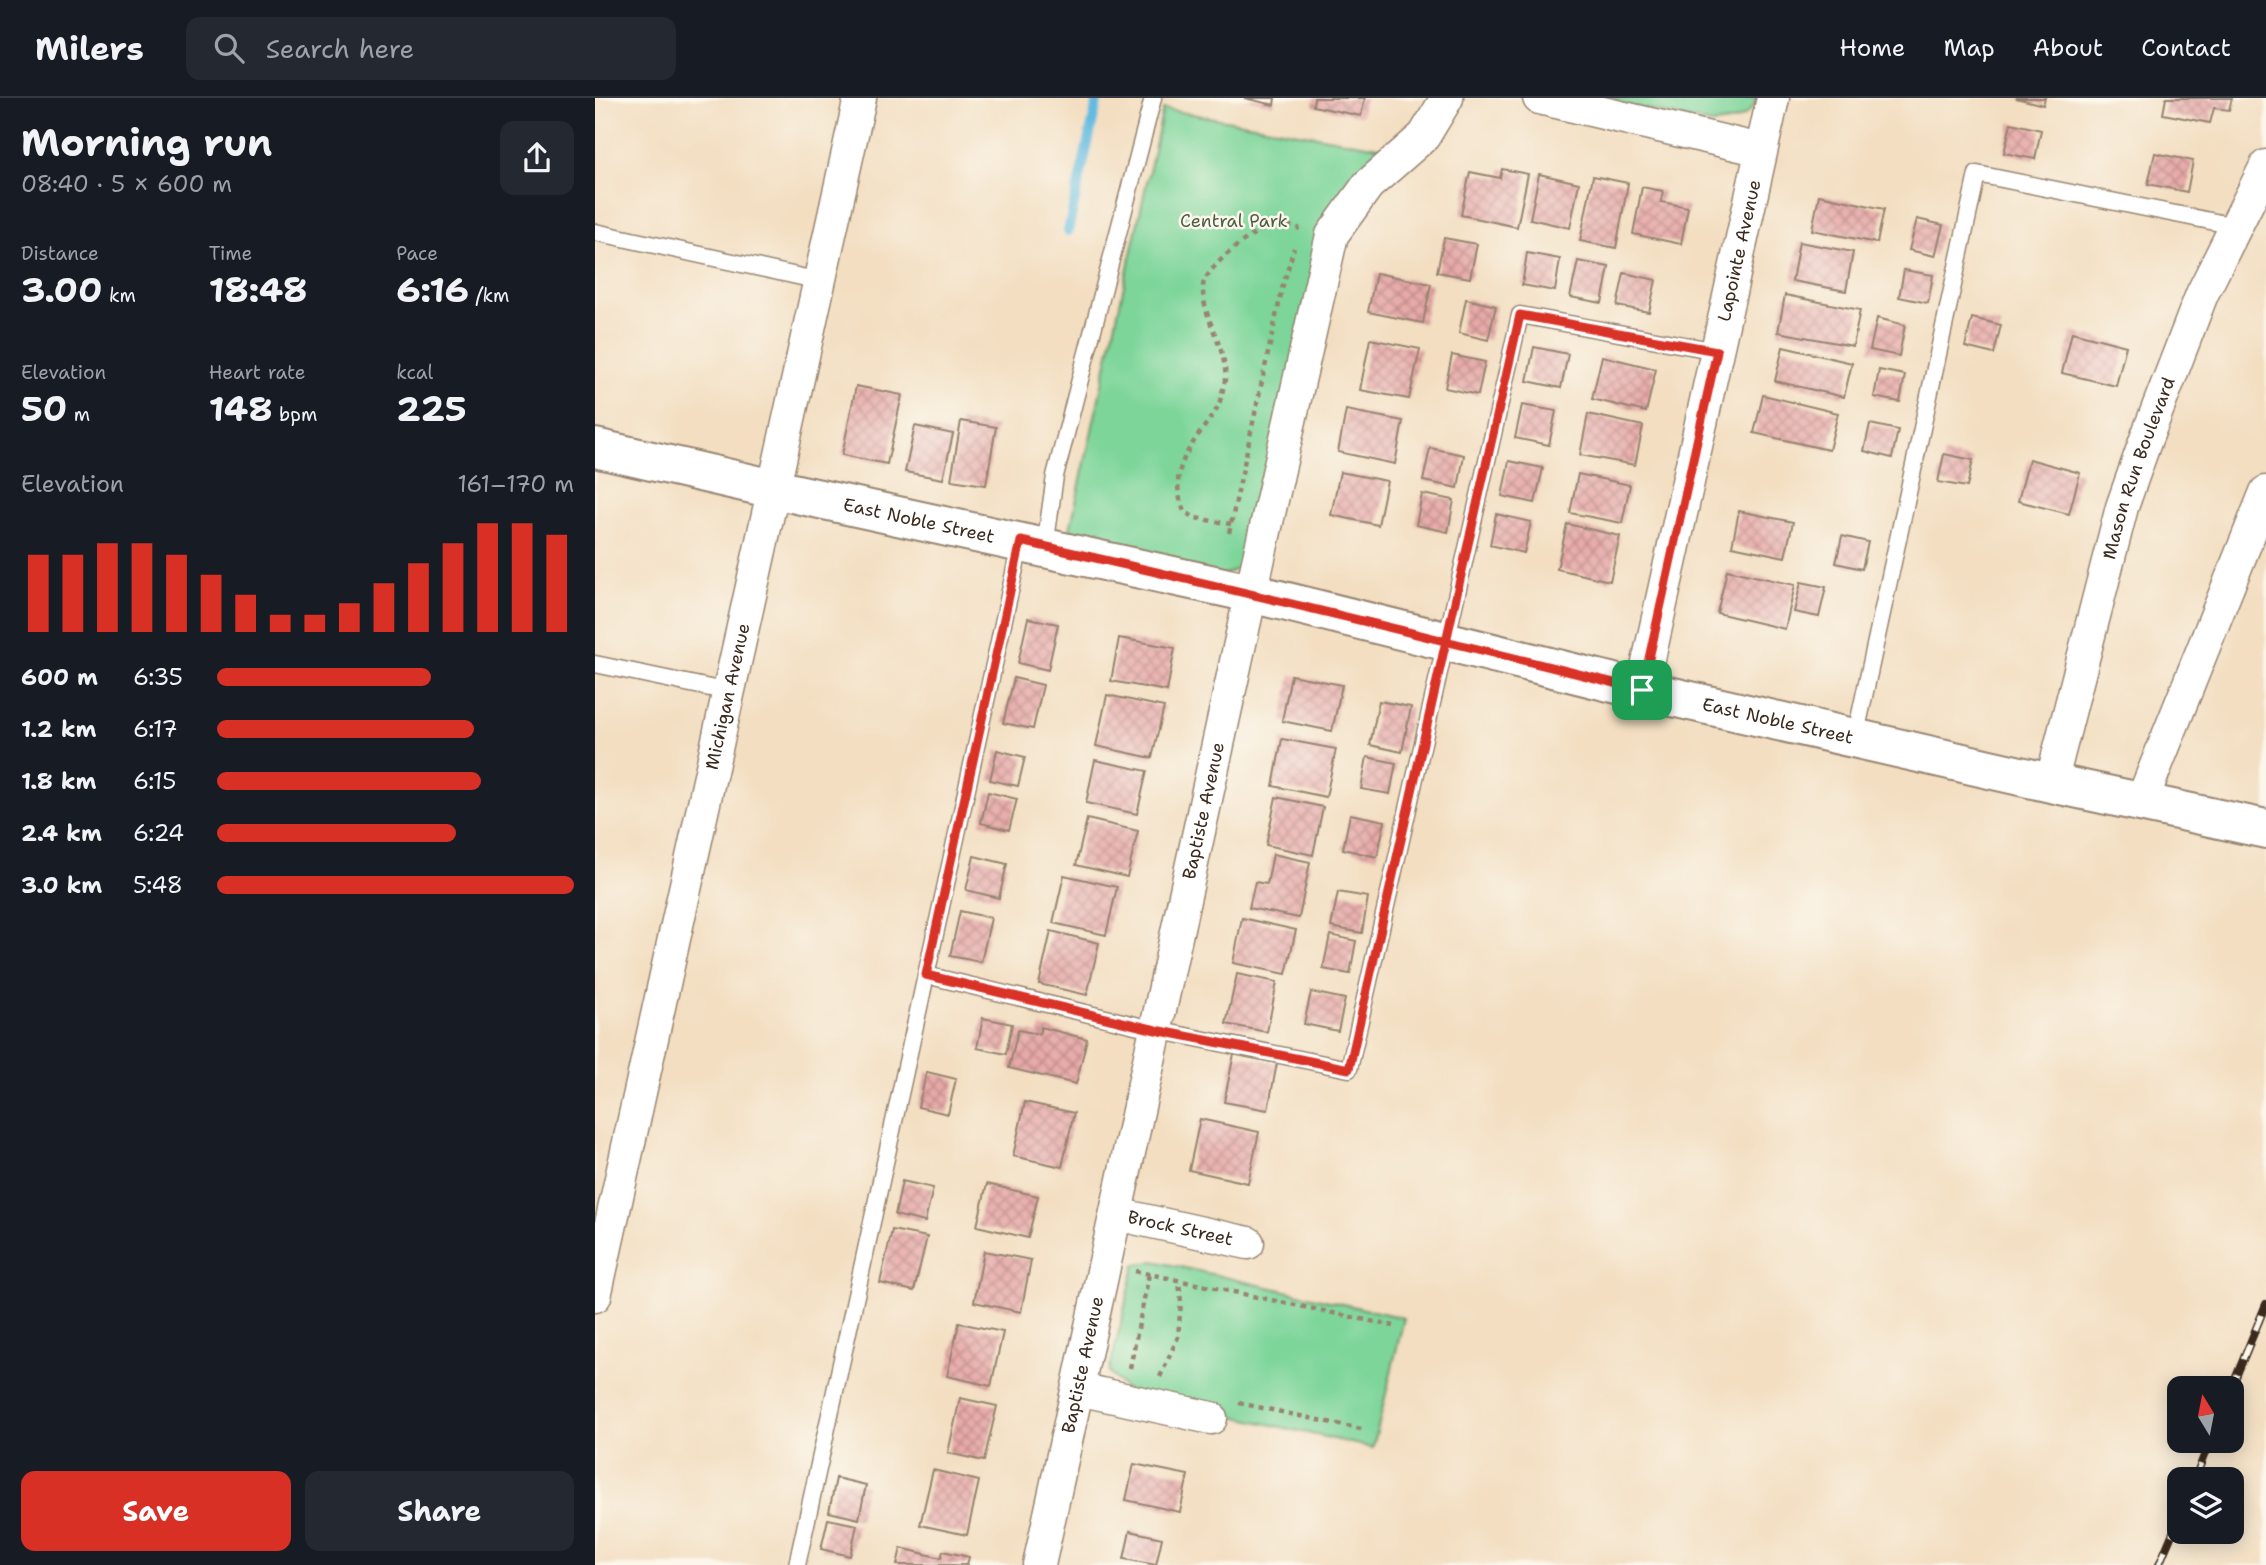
<!DOCTYPE html>
<html lang="en">
<head>
<meta charset="utf-8">
<style>
	:root { --surface:#171b24; --page:#242831; --text:#f1f3f6; --muted:#9ea1a6; --line:#363941; --accent:#d93025 }
	body { margin:0; font-family:"Shantell Sans",sans-serif; background:var(--page); color:var(--text); height:100vh; display:flex; flex-direction:column; font-size:26px; white-space:nowrap }
	* { box-sizing:border-box; margin:0 }
	p { font-size:23px; color:var(--muted) }
	.icon { flex:none; width:38px; height:38px; fill:none; stroke:currentColor; stroke-width:2; stroke-linecap:round; stroke-linejoin:round }
	.map { position:relative; flex:1; overflow:hidden }
	.drawer { display:flex; flex-direction:column; background:var(--surface); width:595px }
	.drawer>* { flex:none }
	.needle { width:46px; rotate:350deg }
	.buttons { position:absolute; left:1572px; top:1278px; display:grid; gap:14px }
	.buttons a { display:grid; place-items:center; width:77px; height:77px; border-radius:14px; background:var(--surface); box-shadow:0 4px 18px #0003; font-size:35px }
	.pin { position:absolute; display:grid; place-items:center; width:60px; height:60px; color:#fff; margin:-30px; border-radius:14px; box-shadow:0 4px 10px #0006 }
	.round { display:grid; place-items:center; flex:none; width:74px; height:74px; border-radius:14px; background:var(--page) }
	.head { display:flex; align-items:center; justify-content:space-between; height:119px; padding:0 21px }
	h1 { font-size:38px; font-weight:700; line-height:52px }
	.figures { display:grid; grid-template-columns:repeat(3,1fr); gap:10px; height:119px; padding:7px 21px }
	.figures div { display:grid; align-content:center }
	.figures b { font-size:35px; font-weight:700 }
	.figures small { font-size:19px; font-weight:400 }
	.figures p { font-size:19px }
	.chart { height:196px; padding:14px 21px }
	.chart p { display:flex; justify-content:space-between }
	.chart svg { width:100%; height:126px; margin-top:7px; stroke:var(--accent); stroke-width:6 }
	.button { display:flex; gap:14px; margin-top:auto; padding:14px 21px }
	.button a { flex:1; height:80px; border-radius:14px; background:var(--accent); color:#fff; font-size:28px; font-weight:700; line-height:80px; text-align:center }
	.button a+a { background:var(--page); color:var(--text) }
	ul { padding:0 21px; list-style:none; font-size:23px }
	li { display:grid; grid-template-columns:112px 84px 1fr; align-items:center; height:52px }
	li i { height:18px; border-radius:9px; background:var(--accent) }
	header { display:flex; align-items:center; gap:42px; box-sizing:border-box; height:98px; padding:0 35px; background:var(--surface); border-bottom:2px solid var(--line) }
	header strong { font-size:33px }
	nav { display:flex; gap:38px; margin-inline-start:auto; font-size:24px }
	.search { width:490px; height:63px; background:var(--page); display:flex; align-items:center; gap:18px; box-sizing:border-box; padding:0 24px; border-radius:14px; color:var(--muted); font-size:26px }
	main { display:flex; flex:1; min-height:0 }
	.map>svg:first-child { display:block }
	.green { fill:#7dd59a; stroke:#5c805c; stroke-width:2 }
	.lines { fill:none; stroke-linecap:round; stroke-linejoin:round }
	.stream { stroke:#62bbe0; stroke-width:10 }
	.building { fill:url(#building-cross-hatch) }
	.lane-casing { stroke:#978470; stroke-width:19 }
	.street-casing { stroke:#978470; stroke-width:35 }
	.secondary-casing { stroke:#978470; stroke-width:42 }
	.path { stroke:#978470; stroke-width:4.5; stroke-dasharray:5 5; stroke-linecap:butt }
	.lane { stroke:#fff; stroke-width:16 }
	.street { stroke:#fff; stroke-width:32 }
	.secondary { stroke:#fff; stroke-width:38 }
	.rail-casing { stroke:#3b2a1e; stroke-width:8 }
	.rail { stroke:#fbf7ec; stroke-width:5; stroke-dasharray:16; stroke-linecap:butt }
	.route-casing { stroke:#fff; stroke-width:14 }
	.route { stroke:#d93025; stroke-width:9 }
	.labels { text-anchor:middle; dominant-baseline:central; stroke-width:5; stroke-linejoin:round; paint-order:stroke }
	.park-label { font-size:18px; fill:#4f5d43; stroke:#fbf7ec }
	.street-label { font-size:18px; fill:#3b2a1e; stroke:#fbf7ec }
</style>
</head>
<body>
<header>
<strong>Milers</strong>
<div class="search"><svg class="icon" aria-label="search" viewBox="0 0 24 24"><circle cx="10" cy="10" r="6"/><path d="M15 15l6 6"/></svg>Search here</div>
<nav><a>Home</a><a>Map</a><a>About</a><a>Contact</a></nav>
</header>
<main>
<section class="drawer">
<div class="head"><div><h1>Morning run</h1><p>08:40 · 5 × 600 m</p></div><a class="round"><svg class="icon" aria-label="share" viewBox="0 0 24 24"><path d="M12 15V3M7 8l5-5 5 5M5 13v7h14v-7"/></svg></a></div>
<div class="figures">
<div><p>Distance</p><b>3.00<small> km</small></b></div>
<div><p>Time</p><b>18:48</b></div>
<div><p>Pace</p><b>6:16<small> /km</small></b></div>
</div>
<div class="figures">
<div><p>Elevation</p><b>50<small> m</small></b></div>
<div><p>Heart rate</p><b>148<small> bpm</small></b></div>
<div><p>kcal</p><b>225</b></div>
</div>
<div class="chart"><p><span>Elevation</span>161–170 m</p>
<svg viewBox="0 0 160 44" preserveAspectRatio="none"><path d="M5 44V17M15 44V17M25 44V13M35 44V13M45 44V17M55 44V24M65 44V31M75 44V38M85 44V38M95 44V34M105 44V27M115 44V20M125 44V13M135 44V6M145 44V6M155 44V10"/></svg>
</div>
<ul>
<li><b>600 m</b>6:35<i style="width:60%"></i></li>
<li><b>1.2 km</b>6:17<i style="width:72%"></i></li>
<li><b>1.8 km</b>6:15<i style="width:74%"></i></li>
<li><b>2.4 km</b>6:24<i style="width:67%"></i></li>
<li><b>3.0 km</b>5:48<i style="width:100%"></i></li>
</ul>
<div class="button"><a>Save</a><a>Share</a></div>
</section>
<div class="map">
<svg width="1671" height="1467" viewBox="0 0 1671 1467">
	<defs>
		<pattern id="building-cross-hatch" width="8" height="8" patternUnits="userSpaceOnUse" patternTransform="scale(1.75)"><rect width="8" height="8" fill="#e8aaa9"/><path d="M0 0l8 8M0 8l8-8" fill="none" stroke="#bd8b89"/></pattern>
	</defs>
	<rect width="100%" height="100%" fill="#fbf7ec"/>
	<filter id="ink" filterUnits="userSpaceOnUse"><feTurbulence type="fractalNoise" baseFrequency=".0143" numOctaves="2"/><feDisplacementMap in="SourceGraphic" scale="14" xChannelSelector="R" yChannelSelector="G"/><feConvolveMatrix kernelMatrix="1 2 1 2 8 2 1 2 1" color-interpolation-filters="sRGB"/></filter>
	<filter id="wash" filterUnits="userSpaceOnUse"><feTurbulence type="fractalNoise" baseFrequency=".00686" numOctaves="4" result="noise"/><feDisplacementMap in="SourceGraphic" scale="28" xChannelSelector="R" yChannelSelector="G"/><feGaussianBlur stdDeviation="1.57" result="paint"/><feColorMatrix in="noise" values="0 0 0 0 0 0 0 0 0 0 0 0 0 0 0 0 0 1.4 0 .05"/><feComposite in="paint" operator="in"/></filter>
	<g filter="url(#wash)">
		<rect width="100%" height="100%" fill="#f3dec1"/>
		<!-- green -->
		<path class="green" d="M 1001,0 L 1162,0 C 1155,21 1136,25 1116,26 Z
			M 568,11 L 800,52 L 765,91 L 647,469 L 620,480 L 472,445 Z
			M 559,1163 L 809,1220 L 778,1350 L 533,1294 L 514,1274 L 540,1167 Z"/>
		<g class="lines">
			<!-- stream -->
			<path class="stream" d="M 473,133 L 503,0"/>
		</g>
		<g id="blocks">
			<!-- building -->
			<path class="building" d="M 649,0 L 680,0 L 679,7 Z
				M 719,0 L 770,0 L 766,18 L 718,8 Z
				M 1421,0 L 1450,0 L 1448,7 Z
				M 1571,0 L 1637,0 L 1634,12 L 1619,10 L 1615,25 L 1568,16 Z
				M 1416,25 L 1446,32 L 1440,61 L 1409,55 Z
				M 1560,55 L 1598,63 L 1592,94 L 1553,86 Z
				M 907,71 L 933,76 L 922,129 L 866,117 L 875,74 L 905,80 Z
				M 944,76 L 984,85 L 975,130 L 935,121 Z
				M 998,78 L 1033,85 L 1021,150 L 985,143 Z
				M 1047,89 L 1068,93 L 1066,104 L 1093,109 L 1086,146 L 1038,136 Z
				M 1224,97 L 1289,111 L 1282,145 L 1217,132 Z
				M 1322,121 L 1348,127 L 1340,158 L 1314,152 Z
				M 849,140 L 882,146 L 875,180 L 842,174 Z
				M 1204,144 L 1258,154 L 1251,193 L 1197,183 Z
				M 932,155 L 965,161 L 960,193 L 927,187 Z
				M 983,163 L 1014,169 L 1007,205 L 975,199 Z
				M 1309,172 L 1338,177 L 1333,205 L 1304,199 Z
				M 781,175 L 836,186 L 828,225 L 773,214 Z
				M 1029,175 L 1061,182 L 1054,214 L 1022,208 Z
				M 1190,197 L 1265,212 L 1258,248 L 1183,234 Z
				M 871,201 L 901,208 L 893,242 L 864,235 Z
				M 1282,220 L 1310,227 L 1304,258 L 1275,252 Z
				M 1377,220 L 1406,227 L 1399,256 L 1370,249 Z
				M 1477,234 L 1531,248 L 1521,288 L 1467,275 Z
				M 775,241 L 825,251 L 814,301 L 765,292 Z
				M 939,249 L 973,256 L 966,290 L 932,283 Z
				M 1188,249 L 1257,265 L 1249,299 L 1180,283 Z
				M 857,257 L 890,264 L 883,297 L 850,290 Z
				M 1007,258 L 1061,271 L 1051,314 L 997,301 Z
				M 1284,272 L 1310,277 L 1305,304 L 1279,299 Z
				M 261,288 L 307,297 L 292,366 L 247,357 Z
				M 1168,297 L 1243,315 L 1234,352 L 1159,335 Z
				M 927,307 L 961,313 L 954,347 L 920,340 Z
				M 751,312 L 808,323 L 800,366 L 743,354 Z
				M 993,316 L 1048,328 L 1040,367 L 985,357 Z
				M 366,323 L 401,329 L 391,387 L 356,382 Z
				M 1275,326 L 1303,332 L 1297,360 L 1269,353 Z
				M 320,328 L 358,336 L 348,381 L 310,374 Z
				M 835,350 L 869,357 L 863,390 L 828,383 Z
				M 1349,356 L 1378,362 L 1372,389 L 1343,384 Z
				M 1434,361 L 1485,375 L 1474,416 L 1423,403 Z
				M 914,363 L 948,370 L 940,405 L 907,398 Z
				M 745,374 L 792,383 L 783,427 L 736,417 Z
				M 983,376 L 1035,387 L 1027,425 L 975,415 Z
				M 827,396 L 859,402 L 853,434 L 821,427 Z
				M 1144,413 L 1198,424 L 1190,459 L 1137,448 Z
				M 901,416 L 936,424 L 929,455 L 895,447 Z
				M 972,426 L 1025,438 L 1015,483 L 962,471 Z
				M 1247,438 L 1273,444 L 1267,471 L 1241,465 Z
				M 1132,472 L 1200,487 L 1190,531 L 1122,515 Z
				M 1206,484 L 1231,489 L 1224,519 L 1199,514 Z
				M 433,520 L 463,526 L 453,572 L 423,565 Z
				M 524,540 L 580,550 L 572,593 L 516,583 Z
				M 696,577 L 747,587 L 737,633 L 687,623 Z
				M 419,580 L 448,587 L 438,631 L 408,625 Z
				M 512,597 L 569,609 L 557,660 L 501,648 Z
				M 784,603 L 816,609 L 807,654 L 775,647 Z
				M 687,641 L 741,651 L 731,699 L 678,688 Z
				M 402,652 L 430,659 L 423,688 L 395,682 Z
				M 772,659 L 801,665 L 795,696 L 766,691 Z
				M 500,662 L 552,673 L 542,716 L 491,705 Z
				M 393,694 L 422,701 L 414,732 L 386,725 Z
				M 681,699 L 728,709 L 718,757 L 671,747 Z
				M 755,716 L 790,723 L 782,759 L 748,751 Z
				M 492,721 L 543,733 L 532,779 L 481,767 Z
				M 678,756 L 715,764 L 704,820 L 654,810 L 660,784 L 672,786 Z
				M 379,758 L 412,766 L 404,800 L 371,792 Z
				M 469,777 L 522,789 L 511,837 L 458,825 Z
				M 743,794 L 773,799 L 767,835 L 736,829 Z
				M 365,813 L 396,820 L 386,864 L 355,858 Z
				M 647,820 L 701,832 L 691,876 L 638,865 Z
				M 456,833 L 504,845 L 492,897 L 444,886 Z
				M 735,837 L 761,843 L 755,876 L 728,871 Z
				M 642,876 L 682,884 L 672,934 L 631,926 Z
				M 716,894 L 750,901 L 743,933 L 709,926 Z
				M 388,920 L 417,926 L 411,956 L 382,950 Z
				M 446,929 L 492,941 L 481,986 L 414,970 L 423,932 L 444,936 Z
				M 639,956 L 682,965 L 673,1012 L 629,1004 Z
				M 332,974 L 361,981 L 353,1016 L 323,1009 Z
				M 430,1004 L 479,1015 L 467,1069 L 418,1058 Z
				M 605,1021 L 664,1034 L 653,1085 L 594,1072 Z
				M 307,1083 L 338,1090 L 330,1124 L 300,1117 Z
				M 392,1086 L 443,1098 L 433,1140 L 382,1128 Z
				M 297,1132 L 332,1139 L 319,1193 L 285,1185 Z
				M 389,1153 L 436,1162 L 426,1214 L 379,1204 Z
				M 364,1225 L 408,1234 L 396,1288 L 352,1278 Z
				M 365,1300 L 402,1308 L 389,1363 L 353,1355 Z
				M 539,1366 L 593,1377 L 585,1414 L 531,1402 Z
				M 338,1372 L 384,1383 L 372,1437 L 325,1427 Z
				M 241,1380 L 271,1387 L 264,1421 L 234,1414 Z
				M 233,1421 L 262,1427 L 255,1458 L 226,1451 Z
				M 535,1433 L 567,1440 L 561,1467 L 529,1461 Z
				M 306,1450 L 346,1460 L 348,1453 L 374,1459 L 372,1467 L 302,1467 Z"/>
		</g>
	</g>
	<g filter="url(#ink)">
		<use href="#blocks" fill-opacity="0" stroke="#978470" stroke-width="2"/>
		<g class="lines">
			<!-- lane casing -->
			<g class="lane-casing">
				<path id="lane" d="M 0,134 L 225,183
					M 450,449 L 460,378 L 558,0
					M 0,566 L 134,594
					M 1260,640 L 1382,76 L 1640,128
					M 331,877 L 561,932 L 754,971 L 925,217 L 1122,253
					M 202,1467 L 426,443"/>
			</g>
			<!-- street casing -->
			<g class="street-casing">
				<g id="street">
					<path d="M 944,0 L 1166,52"/>
					<path id="s1" d="M 1047,592 L 1178,0"/>
					<path id="s2" d="M 1456,685 L 1527,409 L 1551,341 L 1607,196 L 1671,68"/>
					<path d="M 1546,705 L 1671,394"/>
					<path id="s3" d="M 521,1116 L 653,1145"/>
					<path id="s4" d="M 0,1198 L 265,0"/>
					<path d="M 483,1291 L 616,1320"/>
					<path id="s5" d="M 444,1467 L 656,495 L 737,137 L 773,87 L 829,38 L 852,0"/>
				</g>
			</g>
			<!-- secondary casing -->
			<g class="secondary-casing">
				<g id="secondary">
					<path id="s6" d="M 0,350 L 179,391 L 656,495 L 1047,592 L 1456,685 L 1671,731"/>
				</g>
			</g>
			<!-- path -->
			<path class="path" d="M 636,426 L 600,420 L 589,413 C 571,369 598,347 621,312 C 625,306 627,295 629,287 C 637,256 606,221 608,188 C 609,171 658,132 674,129 C 684,126 696,127 705,131
				M 634,435 L 687,191 L 699,150
				M 540,1173 L 799,1228
				M 535,1270 L 554,1176
				M 565,1279 L 583,1239 L 586,1204 L 584,1183
				M 644,1305 L 771,1332"/>
			<!-- lane -->
			<use href="#lane" class="lane"/>
			<!-- street -->
			<use href="#street" class="street"/>
			<!-- secondary -->
			<use href="#secondary" class="secondary"/>
			<!-- rail casing -->
			<g class="rail-casing">
				<path id="rail" d="M 1636,1291 L 1671,1206
					M 1600,1381 L 1615,1342
					M 1564,1467 L 1584,1420"/>
			</g>
			<!-- rail -->
			<use href="#rail" class="rail"/>
		</g>
	</g>
	<g class="lines" filter="url(#ink)">
		<!-- route casing -->
		<g class="route-casing">
			<path id="route" d="M 1047,592 C 841,540 634,490 426,443 L 331,877 L 561,932 L 754,971 L 925,217 L 1122,253 L 1047,592"/>
		</g>
		<!-- route -->
		<use href="#route" class="route"/>
	</g>
	<g class="labels">
		<!-- park labels -->
		<g class="park-label">
			<text x="639" y="123">Central Park</text>
		</g>
		<!-- street labels -->
		<g class="street-label">
			<text stroke="none"><textPath href="#s1" startOffset="450">Lapointe Avenue</textPath></text>
			<text stroke="none"><textPath href="#s2" startOffset="327">Mason Run Boulevard</textPath></text>
			<text stroke="none"><textPath href="#s6" startOffset="332">East Noble Street</textPath></text>
			<text stroke="none"><textPath href="#s4" startOffset="614">Michigan Avenue</textPath></text>
			<text stroke="none"><textPath href="#s6" startOffset="1214">East Noble Street</textPath></text>
			<text stroke="none"><textPath href="#s5" startOffset="772">Baptiste Avenue</textPath></text>
			<text stroke="none"><textPath href="#s3" startOffset="66">Brock Street</textPath></text>
			<text stroke="none"><textPath href="#s5" startOffset="205">Baptiste Avenue</textPath></text>
		</g>
	</g>
</svg>
<div class="buttons">
<a><svg class="needle" viewBox="-14 -14 28 28"><path d="M0-13l5 13h-10z" fill="#e53935"/><path d="M0 13l5-13h-10z" fill="#9ea1a6"/></svg></a>
<a><svg class="icon" aria-label="layers" viewBox="0 0 24 24"><path d="M12 4l9 5-9 5-9-5zM3 14l9 5 9-5"/></svg></a>
</div>
<div class="pin" style="left:1047px;top:592px;background:#1e9e55"><svg class="icon" aria-label="arrive" viewBox="0 0 24 24"><path d="M6 21V4h12l-3 4 3 4H6"/></svg></div>
</div>
</main>
</body>
</html>
